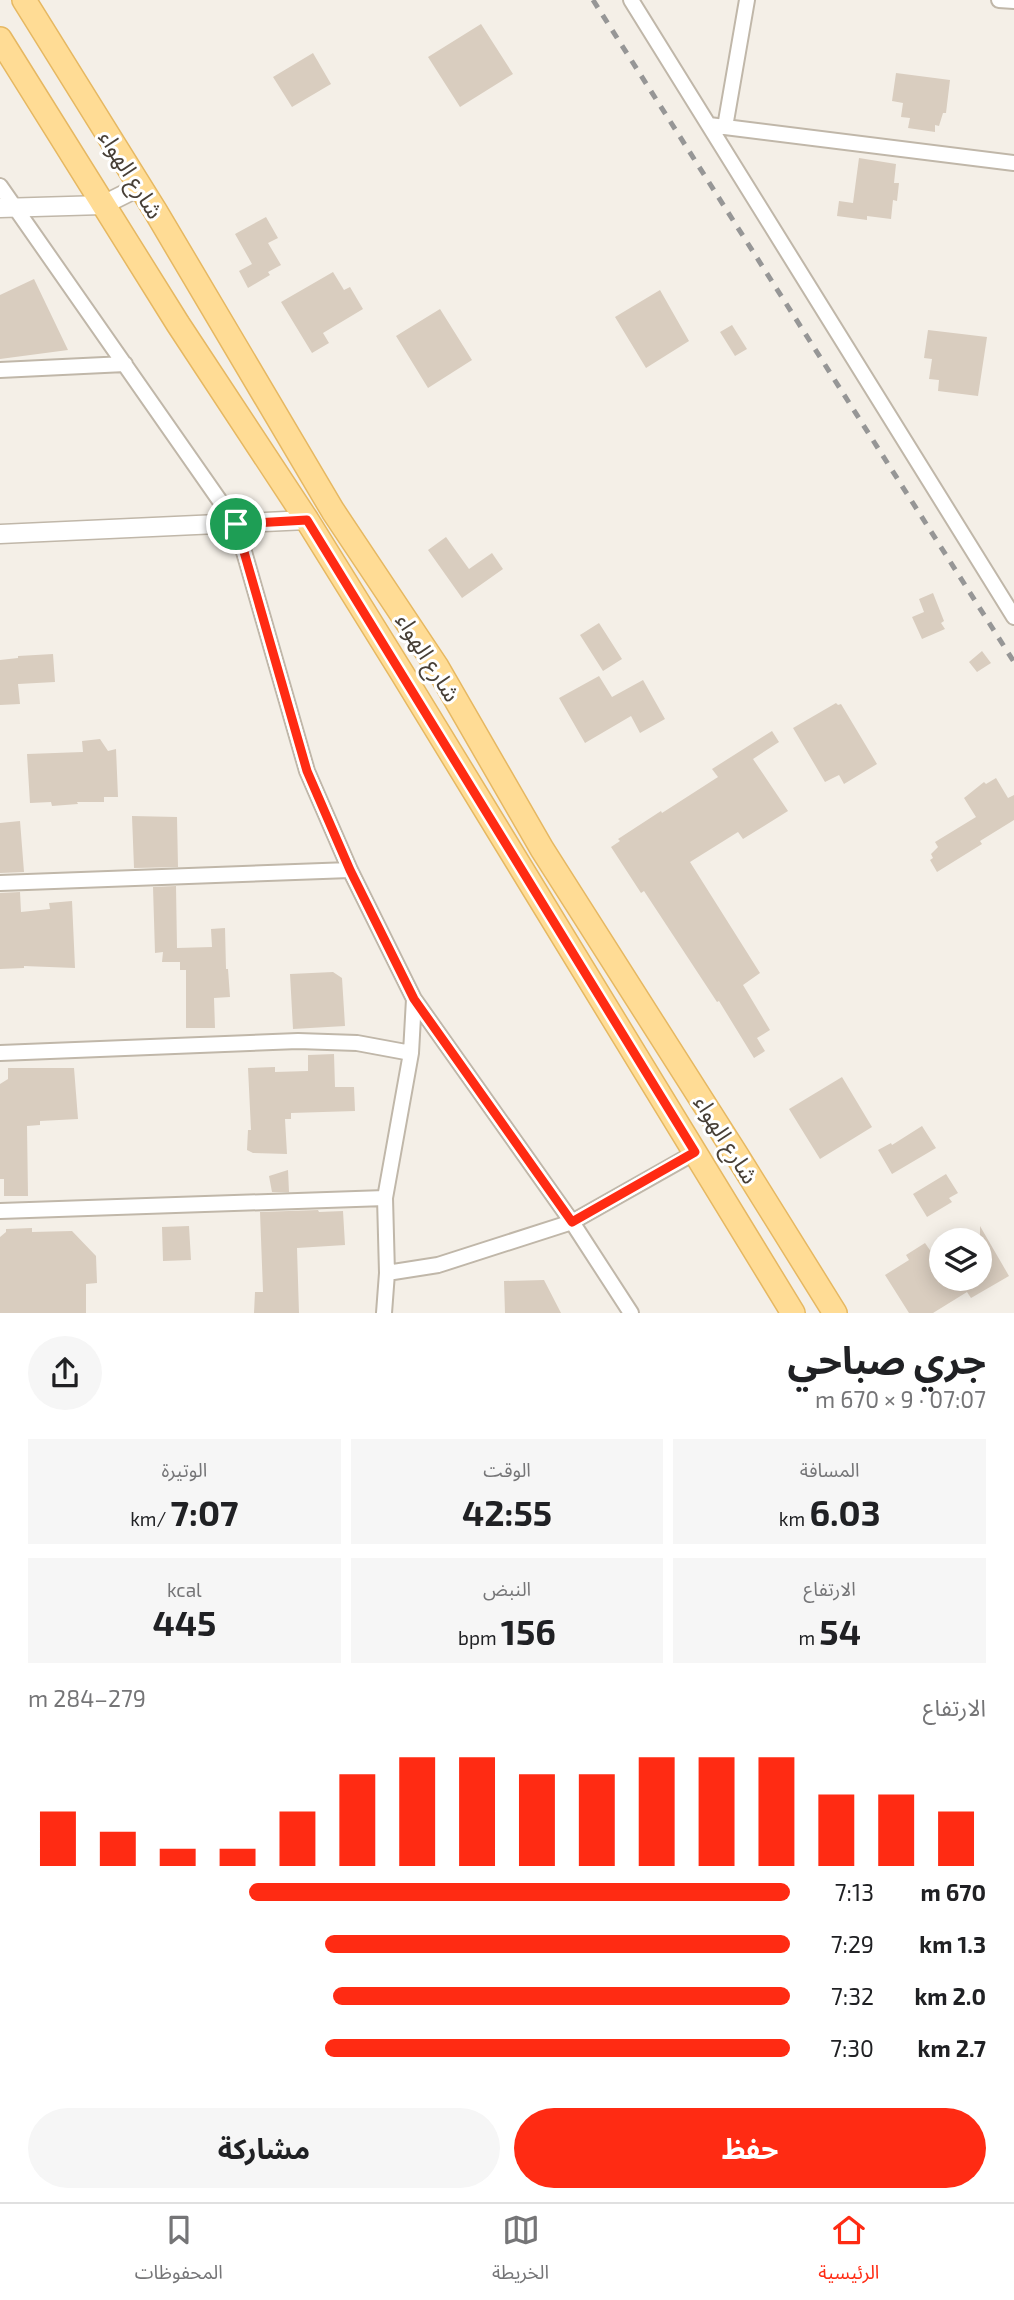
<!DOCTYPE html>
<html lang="ar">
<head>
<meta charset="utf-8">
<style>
	:root { --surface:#fff; --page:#f6f6f6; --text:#202124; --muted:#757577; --line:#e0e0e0; --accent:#ff2b13 }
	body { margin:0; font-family:"Exo 2","Noto Sans Arabic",sans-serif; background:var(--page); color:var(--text); direction:rtl; height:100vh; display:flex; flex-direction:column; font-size:26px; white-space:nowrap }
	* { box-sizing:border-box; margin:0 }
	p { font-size:23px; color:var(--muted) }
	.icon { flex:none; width:38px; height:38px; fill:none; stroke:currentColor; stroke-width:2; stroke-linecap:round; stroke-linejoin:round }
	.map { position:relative; height:1313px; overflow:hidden; direction:ltr }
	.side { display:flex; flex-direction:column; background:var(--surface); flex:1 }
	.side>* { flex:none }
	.tools { position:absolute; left:929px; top:1228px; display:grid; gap:14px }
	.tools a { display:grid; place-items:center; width:63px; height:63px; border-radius:50%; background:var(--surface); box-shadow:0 4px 18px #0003; font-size:35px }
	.pin { position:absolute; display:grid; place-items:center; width:60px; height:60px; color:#fff; margin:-30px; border:4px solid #fff; border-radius:50%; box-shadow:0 2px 7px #0007 }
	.round { display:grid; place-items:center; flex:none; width:74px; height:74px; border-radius:37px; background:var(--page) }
	.headline { display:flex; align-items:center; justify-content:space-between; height:119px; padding:0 28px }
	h1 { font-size:38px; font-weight:700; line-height:52px }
	.stats { display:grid; grid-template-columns:repeat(3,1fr); gap:10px; height:119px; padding:7px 28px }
	.stats div { display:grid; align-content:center; border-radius:0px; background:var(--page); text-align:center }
	.stats b { font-size:35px; font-weight:700 }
	.stats small { font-size:19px; font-weight:400 }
	.stats p { font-size:19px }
	.chart { height:196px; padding:14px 28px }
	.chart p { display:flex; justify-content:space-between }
	.chart svg { width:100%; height:126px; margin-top:7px; stroke:var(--accent); stroke-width:6 }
	.button { display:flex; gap:14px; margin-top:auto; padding:14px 28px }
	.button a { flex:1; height:80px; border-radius:42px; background:var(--accent); color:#fff; font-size:28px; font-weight:700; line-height:80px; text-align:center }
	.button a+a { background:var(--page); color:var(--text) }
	ul { padding:0 28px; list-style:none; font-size:23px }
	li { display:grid; grid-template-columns:112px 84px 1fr; align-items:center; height:52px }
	li i { height:18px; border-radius:9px; background:var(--accent) }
	.tab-bar { display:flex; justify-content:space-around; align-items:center; height:98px; border-top:2px solid var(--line); background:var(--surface); font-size:19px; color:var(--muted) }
	.tab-bar a { display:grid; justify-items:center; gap:4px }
	.tab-bar .current { color:var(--accent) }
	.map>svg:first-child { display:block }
	.building { fill:#d9cdbf }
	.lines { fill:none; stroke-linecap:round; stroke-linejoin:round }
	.minor-casing { stroke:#c0b7a9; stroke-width:18 }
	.tertiary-casing { stroke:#c0b7a9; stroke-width:21 }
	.primary-casing { stroke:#e6b862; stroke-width:26 }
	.minor { stroke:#fff; stroke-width:14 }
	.tertiary { stroke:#fff; stroke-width:18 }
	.primary { stroke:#ffdc95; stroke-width:23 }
	.rail { stroke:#969696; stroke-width:5; stroke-dasharray:9 9; stroke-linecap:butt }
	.route-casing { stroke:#fff; stroke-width:14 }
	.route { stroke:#ff2b13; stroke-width:9 }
	.labels { text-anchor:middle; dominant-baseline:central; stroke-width:6; stroke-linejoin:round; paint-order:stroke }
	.street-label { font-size:23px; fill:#473f36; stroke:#fff }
</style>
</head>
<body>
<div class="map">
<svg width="1014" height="1313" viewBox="0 0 1014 1313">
	<rect width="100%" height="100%" fill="#f4efe7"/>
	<!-- building -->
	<path class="building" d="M 481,24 L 513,74 L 460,107 L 428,57 Z
		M 313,53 L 331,84 L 292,107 L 273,77 Z
		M 896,73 L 950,80 L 946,113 L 943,113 L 939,126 L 935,125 L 935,132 L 908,128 L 910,118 L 901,117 L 903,103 L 892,101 Z
		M 859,158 L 896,164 L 894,183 L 899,183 L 897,201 L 893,200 L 891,219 L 867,216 L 867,220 L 837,216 L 839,201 L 853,203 Z
		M 266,217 L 278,238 L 268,243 L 281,265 L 268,272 L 270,275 L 248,288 L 239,271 L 252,264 L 235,234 Z
		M 333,272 L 344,290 L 350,287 L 363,309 L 323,333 L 329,343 L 312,353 L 281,302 Z
		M 34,279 L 68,350 L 0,359 L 0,295 Z
		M 660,290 L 689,341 L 646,368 L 615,317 Z
		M 440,309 L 472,360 L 428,388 L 396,336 Z
		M 732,325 L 747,349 L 735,356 L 720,332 Z
		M 928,330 L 987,337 L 978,396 L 938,391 L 939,380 L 929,379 L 932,359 L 924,358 Z
		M 446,537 L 469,569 L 492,553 L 503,569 L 462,598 L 428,550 Z
		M 933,593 L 944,621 L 941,623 L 945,629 L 922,639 L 912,617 L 924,612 L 919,599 Z
		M 599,623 L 622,659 L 603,671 L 580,635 Z
		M 982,651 L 991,663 L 977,672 L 969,662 Z
		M 53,654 L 55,682 L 18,684 L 20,704 L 0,705 L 0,660 L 18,658 L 18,656 Z
		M 599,676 L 612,697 L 643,680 L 665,719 L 640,733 L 631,716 L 585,743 L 559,698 Z
		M 836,703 L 838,705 L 841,704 L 877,764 L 844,784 L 839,775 L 825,782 L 793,728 Z
		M 772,731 L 779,742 L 753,759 L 788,811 L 743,839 L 738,832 L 690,862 L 760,973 L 743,985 L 770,1030 L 757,1038 L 765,1051 L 754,1058 L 719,1001 L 717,1002 L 644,891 L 641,893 L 611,847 L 620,841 L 618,839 L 661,811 L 662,813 L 718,777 L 712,769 Z
		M 100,739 L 108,751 L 116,749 L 118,797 L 104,797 L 104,802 L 77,802 L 78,804 L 52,806 L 51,802 L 30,803 L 27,754 L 83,752 L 82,741 Z
		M 996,778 L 1008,798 L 1014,795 L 1014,820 L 980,841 L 982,844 L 937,872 L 930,860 L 933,858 L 931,854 L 938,847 L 935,842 L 976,817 L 964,798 L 984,782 L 986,784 Z
		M 132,816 L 177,817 L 178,867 L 134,868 Z
		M 20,821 L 24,872 L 0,873 L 0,823 Z
		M 176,886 L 177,948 L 212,947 L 211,929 L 225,928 L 226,969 L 228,969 L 230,997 L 214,998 L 215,1028 L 186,1028 L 186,970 L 180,970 L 180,962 L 162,962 L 163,952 L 155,953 L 153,887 Z
		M 20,892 L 21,912 L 50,909 L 49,903 L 72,901 L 75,968 L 24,966 L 24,968 L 0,969 L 0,893 Z
		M 333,972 L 342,978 L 345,1026 L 293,1029 L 290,974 Z
		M 334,1054 L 335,1087 L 354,1087 L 355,1111 L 291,1113 L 291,1119 L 285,1119 L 287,1154 L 253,1153 L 247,1150 L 248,1130 L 251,1130 L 248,1068 L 275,1067 L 275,1072 L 308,1071 L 308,1055 Z
		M 8,1068 L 74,1068 L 78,1119 L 40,1121 L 40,1125 L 27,1126 L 28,1196 L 4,1196 L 4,1179 L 0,1179 L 0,1084 L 8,1079 Z
		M 842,1077 L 872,1127 L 820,1159 L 789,1109 Z
		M 922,1126 L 936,1148 L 892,1174 L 878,1150 L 891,1143 L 892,1145 Z
		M 288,1170 L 289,1192 L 272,1192 L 269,1176 Z
		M 946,1174 L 958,1193 L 949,1198 L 952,1202 L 927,1217 L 913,1194 Z
		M 318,1210 L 319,1212 L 343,1211 L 345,1245 L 297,1248 L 299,1313 L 254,1313 L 255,1292 L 263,1292 L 260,1212 Z
		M 189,1226 L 191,1260 L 163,1261 L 162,1227 Z
		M 980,1226 L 1009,1276 L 971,1298 L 967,1292 L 933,1313 L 909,1313 L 885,1275 L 909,1260 L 906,1255 L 925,1243 L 934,1256 L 942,1252 L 942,1279 L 980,1279 Z
		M 32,1228 L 32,1232 L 72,1231 L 96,1256 L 97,1283 L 86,1284 L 86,1313 L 0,1313 L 0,1237 L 6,1232 L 6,1229 Z
		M 544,1280 L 561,1313 L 505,1313 L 504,1281 Z"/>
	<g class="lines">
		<!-- minor casing -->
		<g class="minor-casing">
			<path id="minor" d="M 631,0 L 1014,617
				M 999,0 L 1014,1
				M 709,125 L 1014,163
				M 725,127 L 747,0
				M 0,186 L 236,524 L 307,771 L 350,870 L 414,999 L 572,1222 L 631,1313
				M 0,370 L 125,364
				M 0,883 L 350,870
				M 0,1053 L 298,1041 L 357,1043 L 411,1053
				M 0,1211 L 385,1198
				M 387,1273 L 438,1265 L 572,1222 L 696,1152
				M 384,1313 L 387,1273 L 385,1198 L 411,1053 L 414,999"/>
		</g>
		<!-- tertiary casing -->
		<g class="tertiary-casing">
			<path id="tertiary" d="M 0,208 L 103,205 L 139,187
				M 0,534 L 307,520"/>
		</g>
		<!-- primary casing -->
		<g class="primary-casing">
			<path id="primary" d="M 24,0 L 156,212 L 333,511 L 437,667 L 542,849 L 736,1154 L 835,1313
				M 0,39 L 178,324 L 307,520 L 402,673 L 793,1313"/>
		</g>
		<!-- minor -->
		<use href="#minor" class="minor"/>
		<!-- tertiary -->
		<use href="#tertiary" class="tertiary"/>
		<!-- primary -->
		<use href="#primary" class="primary"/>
		<!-- rail -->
		<path class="rail" d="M 593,0 L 1014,662"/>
	</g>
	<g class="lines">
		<!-- route casing -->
		<g class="route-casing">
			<path id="route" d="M 307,520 L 695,1152 L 572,1222 L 414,999 L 350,870 L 307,771 L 236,524 Z"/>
		</g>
		<!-- route -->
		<use href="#route" class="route"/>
	</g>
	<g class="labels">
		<!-- street labels -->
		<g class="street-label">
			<text transform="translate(132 174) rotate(58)">شارع الهواء</text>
			<text transform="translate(429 657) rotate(58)">شارع الهواء</text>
			<text transform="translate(727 1139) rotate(58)">شارع الهواء</text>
		</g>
	</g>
</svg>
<div class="tools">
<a><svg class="icon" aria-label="layers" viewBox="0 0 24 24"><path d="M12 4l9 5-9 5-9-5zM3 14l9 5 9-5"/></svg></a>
</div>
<div class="pin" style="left:236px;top:524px;background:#1e9e55"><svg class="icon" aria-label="arrive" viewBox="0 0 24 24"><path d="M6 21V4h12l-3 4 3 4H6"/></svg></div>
</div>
<section class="side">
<div class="headline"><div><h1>جري صباحي</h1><p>07:07 · 9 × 670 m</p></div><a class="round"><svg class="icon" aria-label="share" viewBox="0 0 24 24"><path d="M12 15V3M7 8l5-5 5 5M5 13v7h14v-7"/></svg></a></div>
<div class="stats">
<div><p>المسافة</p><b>6.03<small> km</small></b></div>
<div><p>الوقت</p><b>42:55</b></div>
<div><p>الوتيرة</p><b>7:07<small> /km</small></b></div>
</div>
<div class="stats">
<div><p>الارتفاع</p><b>54<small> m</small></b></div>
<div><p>النبض</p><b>156<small> bpm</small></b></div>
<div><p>kcal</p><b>445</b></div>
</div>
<div class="chart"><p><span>الارتفاع</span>279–284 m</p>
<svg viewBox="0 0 160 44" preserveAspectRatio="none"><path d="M5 44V25M15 44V32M25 44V38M35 44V38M45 44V25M55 44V12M65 44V6M75 44V6M85 44V12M95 44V12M105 44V6M115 44V6M125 44V6M135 44V19M145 44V19M155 44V25"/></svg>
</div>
<ul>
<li><b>670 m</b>7:13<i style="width:71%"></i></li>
<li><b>1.3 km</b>7:29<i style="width:61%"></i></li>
<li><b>2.0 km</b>7:32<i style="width:60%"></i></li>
<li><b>2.7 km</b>7:30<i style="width:61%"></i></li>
</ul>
<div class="button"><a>حفظ</a><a>مشاركة</a></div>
</section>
<nav class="tab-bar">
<a class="current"><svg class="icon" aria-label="home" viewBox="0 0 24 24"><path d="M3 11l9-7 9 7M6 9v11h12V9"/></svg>الرئيسية</a>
<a><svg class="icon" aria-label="map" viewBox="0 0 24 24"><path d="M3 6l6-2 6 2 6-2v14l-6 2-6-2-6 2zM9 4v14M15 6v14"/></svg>الخريطة</a>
<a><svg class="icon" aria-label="saved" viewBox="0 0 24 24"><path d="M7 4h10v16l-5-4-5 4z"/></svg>المحفوظات</a>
</nav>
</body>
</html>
